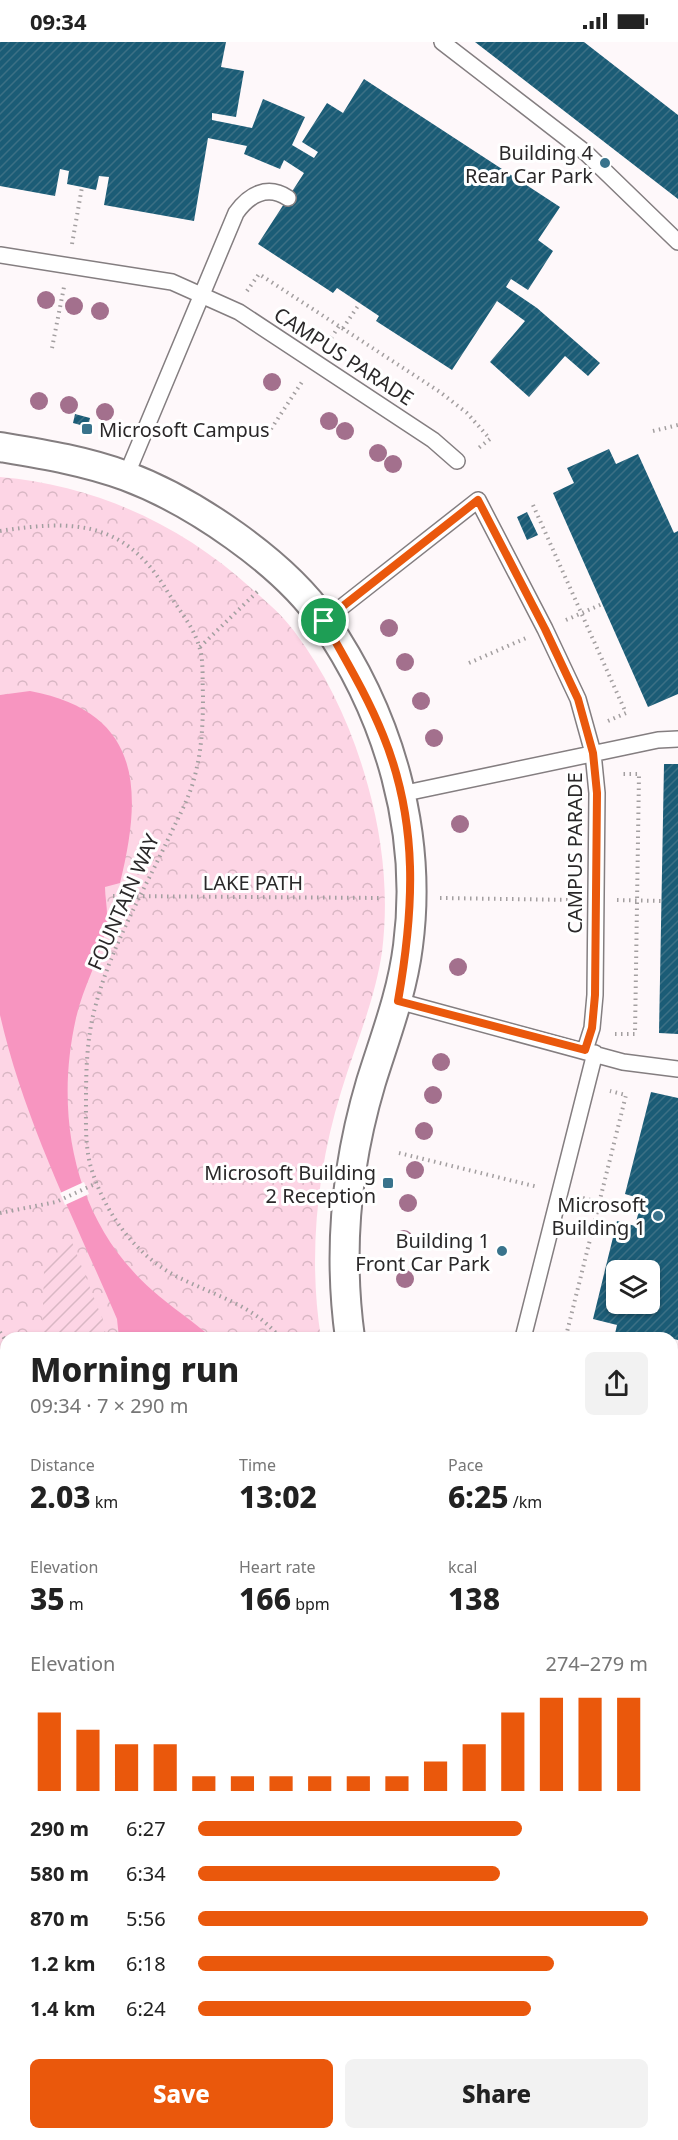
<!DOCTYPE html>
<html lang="en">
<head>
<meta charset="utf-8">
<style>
	:root { --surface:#fff; --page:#f2f2f2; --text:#222; --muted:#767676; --accent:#ea580c }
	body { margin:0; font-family:"Noto Sans",sans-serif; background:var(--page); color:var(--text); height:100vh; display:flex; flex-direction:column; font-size:22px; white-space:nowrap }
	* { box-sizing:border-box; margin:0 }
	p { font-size:20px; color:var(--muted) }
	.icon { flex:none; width:33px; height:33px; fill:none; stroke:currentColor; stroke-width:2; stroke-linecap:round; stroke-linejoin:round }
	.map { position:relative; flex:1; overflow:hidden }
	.panel { position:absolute; left:0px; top:1290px; width:678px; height:808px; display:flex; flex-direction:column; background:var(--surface); border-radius:18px 18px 0 0; box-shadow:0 2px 4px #0004 }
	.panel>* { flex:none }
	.fabs { position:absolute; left:606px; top:1218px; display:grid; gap:12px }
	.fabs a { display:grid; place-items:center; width:54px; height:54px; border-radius:9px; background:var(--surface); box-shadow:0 2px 4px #0004; font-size:30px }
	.pin { position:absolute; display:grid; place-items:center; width:51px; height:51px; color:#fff; margin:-26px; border:3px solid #fff; border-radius:50%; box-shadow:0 2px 6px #0007 }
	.round { display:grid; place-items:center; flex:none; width:63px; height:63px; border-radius:9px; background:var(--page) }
	.overview { display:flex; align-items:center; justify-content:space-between; height:102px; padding:0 30px }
	h1 { font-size:33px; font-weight:800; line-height:45px }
	.stats { display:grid; grid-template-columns:repeat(3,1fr); gap:9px; height:102px; padding:6px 30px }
	.stats div { display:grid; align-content:center }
	.stats b { font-size:30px; font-weight:800 }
	.stats small { font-size:16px; font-weight:400 }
	.stats p { font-size:16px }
	.chart { height:168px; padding:12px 30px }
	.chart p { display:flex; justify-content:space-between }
	.chart svg { width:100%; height:108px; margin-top:6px; stroke:var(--accent); stroke-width:6 }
	.primary-button { display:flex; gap:12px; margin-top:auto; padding:12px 30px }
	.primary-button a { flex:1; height:69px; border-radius:9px; background:var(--accent); color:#fff; font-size:24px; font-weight:800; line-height:69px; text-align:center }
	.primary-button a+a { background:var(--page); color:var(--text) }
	ul { padding:0 30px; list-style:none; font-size:20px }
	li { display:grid; grid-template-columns:96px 72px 1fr; align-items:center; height:45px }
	li i { height:15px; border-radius:8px; background:var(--accent) }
	.status { display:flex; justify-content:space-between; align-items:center; height:42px; padding:0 30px; background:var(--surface); direction:ltr }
	.status svg { height:16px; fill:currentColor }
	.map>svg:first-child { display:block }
	.forest { fill:url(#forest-crowns) }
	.garden { fill:url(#garden-furrows) }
	.water { fill:#f795c0 }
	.pier { fill:#fef8fa }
	.building { fill:url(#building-hatch); fill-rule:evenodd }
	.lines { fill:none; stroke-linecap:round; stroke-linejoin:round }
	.service-casing { stroke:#847e80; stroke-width:18 }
	.minor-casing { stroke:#847e80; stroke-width:32 }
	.path { stroke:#a39fa0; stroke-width:4; stroke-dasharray:1.5 4.5; stroke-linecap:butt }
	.service { stroke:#fff; stroke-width:15 }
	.minor { stroke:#fff; stroke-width:28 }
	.tree { fill:#a3708d }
	.route-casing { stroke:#fff; stroke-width:12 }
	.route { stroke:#ea580c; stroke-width:8 }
	.poi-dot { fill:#39738c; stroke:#fff; stroke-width:2 }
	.labels { text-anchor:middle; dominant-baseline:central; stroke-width:6; stroke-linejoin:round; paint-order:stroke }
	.poi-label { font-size:20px; fill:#2a2829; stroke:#fff; text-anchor:end }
	.street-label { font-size:20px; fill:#2a2829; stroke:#fff }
</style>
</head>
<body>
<div class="status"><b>09:34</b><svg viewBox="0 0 49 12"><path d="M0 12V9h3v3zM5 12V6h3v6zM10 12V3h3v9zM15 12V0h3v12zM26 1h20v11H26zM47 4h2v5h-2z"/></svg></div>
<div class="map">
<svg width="678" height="2098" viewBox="0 0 678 2098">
	<defs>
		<pattern id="forest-crowns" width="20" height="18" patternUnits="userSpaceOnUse" patternTransform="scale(1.5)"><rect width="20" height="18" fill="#fdd5e5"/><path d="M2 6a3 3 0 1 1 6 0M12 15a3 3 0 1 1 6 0" fill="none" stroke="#d9b7c4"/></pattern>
		<pattern id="garden-furrows" width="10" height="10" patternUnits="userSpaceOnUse" patternTransform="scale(1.5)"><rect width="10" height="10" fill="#fdd5e5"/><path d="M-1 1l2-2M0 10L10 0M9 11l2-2" fill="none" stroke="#d9b7c4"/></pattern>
		<pattern id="building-hatch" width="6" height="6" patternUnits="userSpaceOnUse" patternTransform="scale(1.5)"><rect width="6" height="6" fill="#1b5c76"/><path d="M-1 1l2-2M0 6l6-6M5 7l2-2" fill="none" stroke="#3c7085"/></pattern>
	</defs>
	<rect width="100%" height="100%" fill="#fef8fa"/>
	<!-- forest -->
	<path class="forest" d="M 0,435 C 95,443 182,483 252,547 C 267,560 282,573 294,589 C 329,635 353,689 368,744 C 383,798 389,854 382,910 C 375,958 355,1004 341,1050 C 317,1127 308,1216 321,1296 L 6,1296 L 6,1608 L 0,1597 Z"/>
	<!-- garden -->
	<path class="garden" d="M 70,1195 L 104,1281 L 106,1296 L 42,1296 L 44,1229 Z"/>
	<!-- water -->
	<path class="water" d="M 30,649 C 142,670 143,748 120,841 L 105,845 C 105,857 109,873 106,886 C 100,916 83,945 76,976 C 54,1074 74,1179 152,1248 C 171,1265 193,1279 212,1296 L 119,1296 L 117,1277 C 75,1178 24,1079 0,973 L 0,653 Z
		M 498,2093 L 628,2093 L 612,2098 L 502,2098 Z"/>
	<!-- pier -->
	<path class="pier" d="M 84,1140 L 89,1152 L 65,1163 L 60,1151 Z"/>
	<!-- building -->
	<path class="building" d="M 0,0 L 226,0 L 221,25 L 244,29 L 236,75 L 212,71 L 212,78 L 252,86 L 263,57 L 305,75 L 292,103 L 314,116 L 318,110 L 302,100 L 327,61 L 343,71 L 364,37 L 560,165 L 538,198 L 553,209 L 528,248 L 511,237 L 506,245 L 537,266 L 600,321 L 588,334 L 565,314 L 529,355 L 490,320 L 525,279 L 497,259 L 452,328 L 376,279 L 379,274 L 337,246 L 333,251 L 258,202 L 304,131 L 284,118 L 280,127 L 244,112 L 247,104 L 208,96 L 194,179 L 104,163 L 109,135 L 99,134 L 96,148 L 82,145 L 67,142 L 69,129 L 60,127 L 55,154 L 0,144 Z
		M 475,0 L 584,0 L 678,73 L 678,157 Z
		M 75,372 L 90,376 L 88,385 L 73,381 Z
		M 609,407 L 616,422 L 638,412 L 674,491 L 678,489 L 678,652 L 648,665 L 553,451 L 574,441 L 567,426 Z
		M 527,470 L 538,493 L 527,498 L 517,475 Z
		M 664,722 L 678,722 L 678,992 L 659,991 Z
		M 651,1050 L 678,1056 L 678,1298 L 661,1294 L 660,1296 L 614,1296 L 617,1283 L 593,1277 L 617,1179 L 635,1184 L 642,1157 L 625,1152 ZM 616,1228 L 650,1228 L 650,1262 L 616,1262 Z
		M 678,1609 L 678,1694 L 672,1694 L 672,1610 Z
		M 672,1834 L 678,1834 L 678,1922 L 672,1922 Z
		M 677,1967 L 678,1967 L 678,2054 L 672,2053 L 672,1997 Z"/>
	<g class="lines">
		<!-- service casing -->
		<g class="service-casing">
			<path id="service" d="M 442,0 L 586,111 L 678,200
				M 0,213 L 172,240 L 239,270 L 433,398 L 457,419
				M 126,434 L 236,171 C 249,153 267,142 288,156
				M 324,579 L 478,458 L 545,587 L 578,657 L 593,711 L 597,751 L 595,953 L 592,986 L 585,1008
				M 401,752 L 658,698 L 678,697
				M 398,959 L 623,1020 L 678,1027
				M 523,1296 L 595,1011
				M 672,1414 L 678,1412
				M 0,1979 L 6,1977"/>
		</g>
		<!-- minor casing -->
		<g class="minor-casing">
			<path id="minor" d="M 0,405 C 42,412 86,419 126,434 C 193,459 283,520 324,579 C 389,673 423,790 408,904 C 402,952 385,995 371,1040 C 346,1124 338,1209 350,1296
				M 672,1566 L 678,1565
				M 0,1663 L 6,1671
				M 672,1814 L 678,1813
				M 245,2092 L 245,2098"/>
		</g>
		<!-- path -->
		<path class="path" d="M 72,202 L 82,145
			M 247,249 L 259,232 L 440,350 L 467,371 L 490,397 L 476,408
			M 343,286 L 360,261
			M 328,301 L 339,284
			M 52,306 L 64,245
			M 271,387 L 302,340
			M 653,389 L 678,383
			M 533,463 L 626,671 L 608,679
			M 0,489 C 71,478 122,478 164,544 C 175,563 193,583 199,604 C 204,618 202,637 203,652 C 203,681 202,709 194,737 C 189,756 179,774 171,791 C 145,847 112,902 96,962 C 87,993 86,1026 86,1058 C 86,1079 85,1101 90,1122 C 103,1169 136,1215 180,1236 C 216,1254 255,1264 280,1296
			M 566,578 L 602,562
			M 200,605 L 258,549
			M 469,621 L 526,596
			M 113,854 L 382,856
			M 440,856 L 574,858
			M 617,858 L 662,859
			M 615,992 L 635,992 L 639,732 L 621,732
			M 399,1111 L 538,1145
			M 583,1156 L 639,1170
			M 0,1171 L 56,1160 L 97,1141
			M 0,1290 L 6,1299
			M 572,1296 L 566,1294 L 626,1053 L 610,1049
			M 672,1322 L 678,1323
			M 439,2092 L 440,2098"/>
		<!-- service -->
		<use href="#service" class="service"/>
		<!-- minor -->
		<use href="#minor" class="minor"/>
	</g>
	<!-- trees -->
	<g class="tree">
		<circle cx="46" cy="258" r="9"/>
		<circle cx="74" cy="264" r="9"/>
		<circle cx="100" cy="269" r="9"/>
		<circle cx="272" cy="340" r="9"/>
		<circle cx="39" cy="359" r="9"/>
		<circle cx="69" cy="363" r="9"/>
		<circle cx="105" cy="370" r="9"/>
		<circle cx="329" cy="379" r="9"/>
		<circle cx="345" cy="389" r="9"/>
		<circle cx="378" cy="411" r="9"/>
		<circle cx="393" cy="422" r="9"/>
		<circle cx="389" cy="586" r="9"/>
		<circle cx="405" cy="620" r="9"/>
		<circle cx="421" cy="659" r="9"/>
		<circle cx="434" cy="696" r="9"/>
		<circle cx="460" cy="782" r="9"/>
		<circle cx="458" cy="925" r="9"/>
		<circle cx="441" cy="1020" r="9"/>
		<circle cx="433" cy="1053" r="9"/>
		<circle cx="424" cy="1089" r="9"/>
		<circle cx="415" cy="1128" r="9"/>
		<circle cx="408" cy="1161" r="9"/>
		<circle cx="404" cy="1197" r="9"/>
		<circle cx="405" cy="1237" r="9"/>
	</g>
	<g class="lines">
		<!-- route casing -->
		<g class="route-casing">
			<path id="route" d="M 478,458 L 545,587 L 578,657 L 593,711 L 597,751 L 595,953 L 592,986 L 585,1008 L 398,959 C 414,868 419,781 383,693 C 367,653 345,617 324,579 Z"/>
		</g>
		<!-- route -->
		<use href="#route" class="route"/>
	</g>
	<!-- markers -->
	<g class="poi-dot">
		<circle cx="605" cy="121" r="6"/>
		<rect x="81" y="381" width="12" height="12" rx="3"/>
		<rect x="382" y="1135" width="12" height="12" rx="3"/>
		<circle cx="658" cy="1174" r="6"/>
		<circle cx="502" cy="1209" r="6"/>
	</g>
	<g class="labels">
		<!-- poi labels -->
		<g class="poi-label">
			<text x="593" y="110">Building 4<tspan x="593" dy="23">Rear Car Park</tspan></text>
			<text x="99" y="387" text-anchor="start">Microsoft Campus</text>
			<text x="376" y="1130">Microsoft Building<tspan x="376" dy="23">2 Reception</tspan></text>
			<text x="646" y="1162">Microsoft<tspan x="646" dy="23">Building 1</tspan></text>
			<text x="490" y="1198">Building 1<tspan x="490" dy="23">Front Car Park</tspan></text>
		</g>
		<!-- street labels -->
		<g class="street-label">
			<text transform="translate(344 314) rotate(33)">CAMPUS PARADE</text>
			<text transform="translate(574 811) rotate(-90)">CAMPUS PARADE</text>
			<text x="253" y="840">LAKE PATH</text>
			<text transform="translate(123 860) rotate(-66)">FOUNTAIN WAY</text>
		</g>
	</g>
</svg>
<div class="fabs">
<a><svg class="icon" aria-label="layers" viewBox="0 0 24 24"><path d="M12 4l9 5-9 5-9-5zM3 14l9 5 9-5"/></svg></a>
</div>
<div class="pin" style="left:324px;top:579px;background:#1e9e55"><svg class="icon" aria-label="arrive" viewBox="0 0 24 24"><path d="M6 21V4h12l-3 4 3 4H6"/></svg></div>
<section class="panel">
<div class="overview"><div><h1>Morning run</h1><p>09:34 · 7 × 290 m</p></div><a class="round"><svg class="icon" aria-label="share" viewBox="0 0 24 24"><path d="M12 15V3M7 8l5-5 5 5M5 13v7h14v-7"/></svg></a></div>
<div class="stats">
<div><p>Distance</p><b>2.03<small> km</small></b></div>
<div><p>Time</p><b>13:02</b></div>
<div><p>Pace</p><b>6:25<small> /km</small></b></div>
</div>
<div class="stats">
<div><p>Elevation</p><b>35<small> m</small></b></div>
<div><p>Heart rate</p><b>166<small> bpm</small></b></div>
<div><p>kcal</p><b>138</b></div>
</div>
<div class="chart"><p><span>Elevation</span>274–279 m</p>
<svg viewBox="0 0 160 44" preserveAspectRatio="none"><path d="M5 44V12M15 44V19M25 44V25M35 44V25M45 44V38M55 44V38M65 44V38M75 44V38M85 44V38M95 44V38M105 44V32M115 44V25M125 44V12M135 44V6M145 44V6M155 44V6"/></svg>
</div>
<ul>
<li><b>290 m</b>6:27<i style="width:72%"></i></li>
<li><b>580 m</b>6:34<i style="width:67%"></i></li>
<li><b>870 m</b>5:56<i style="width:100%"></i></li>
<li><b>1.2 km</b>6:18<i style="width:79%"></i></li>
<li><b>1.4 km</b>6:24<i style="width:74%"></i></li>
</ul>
<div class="primary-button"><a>Save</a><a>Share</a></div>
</section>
</div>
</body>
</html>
